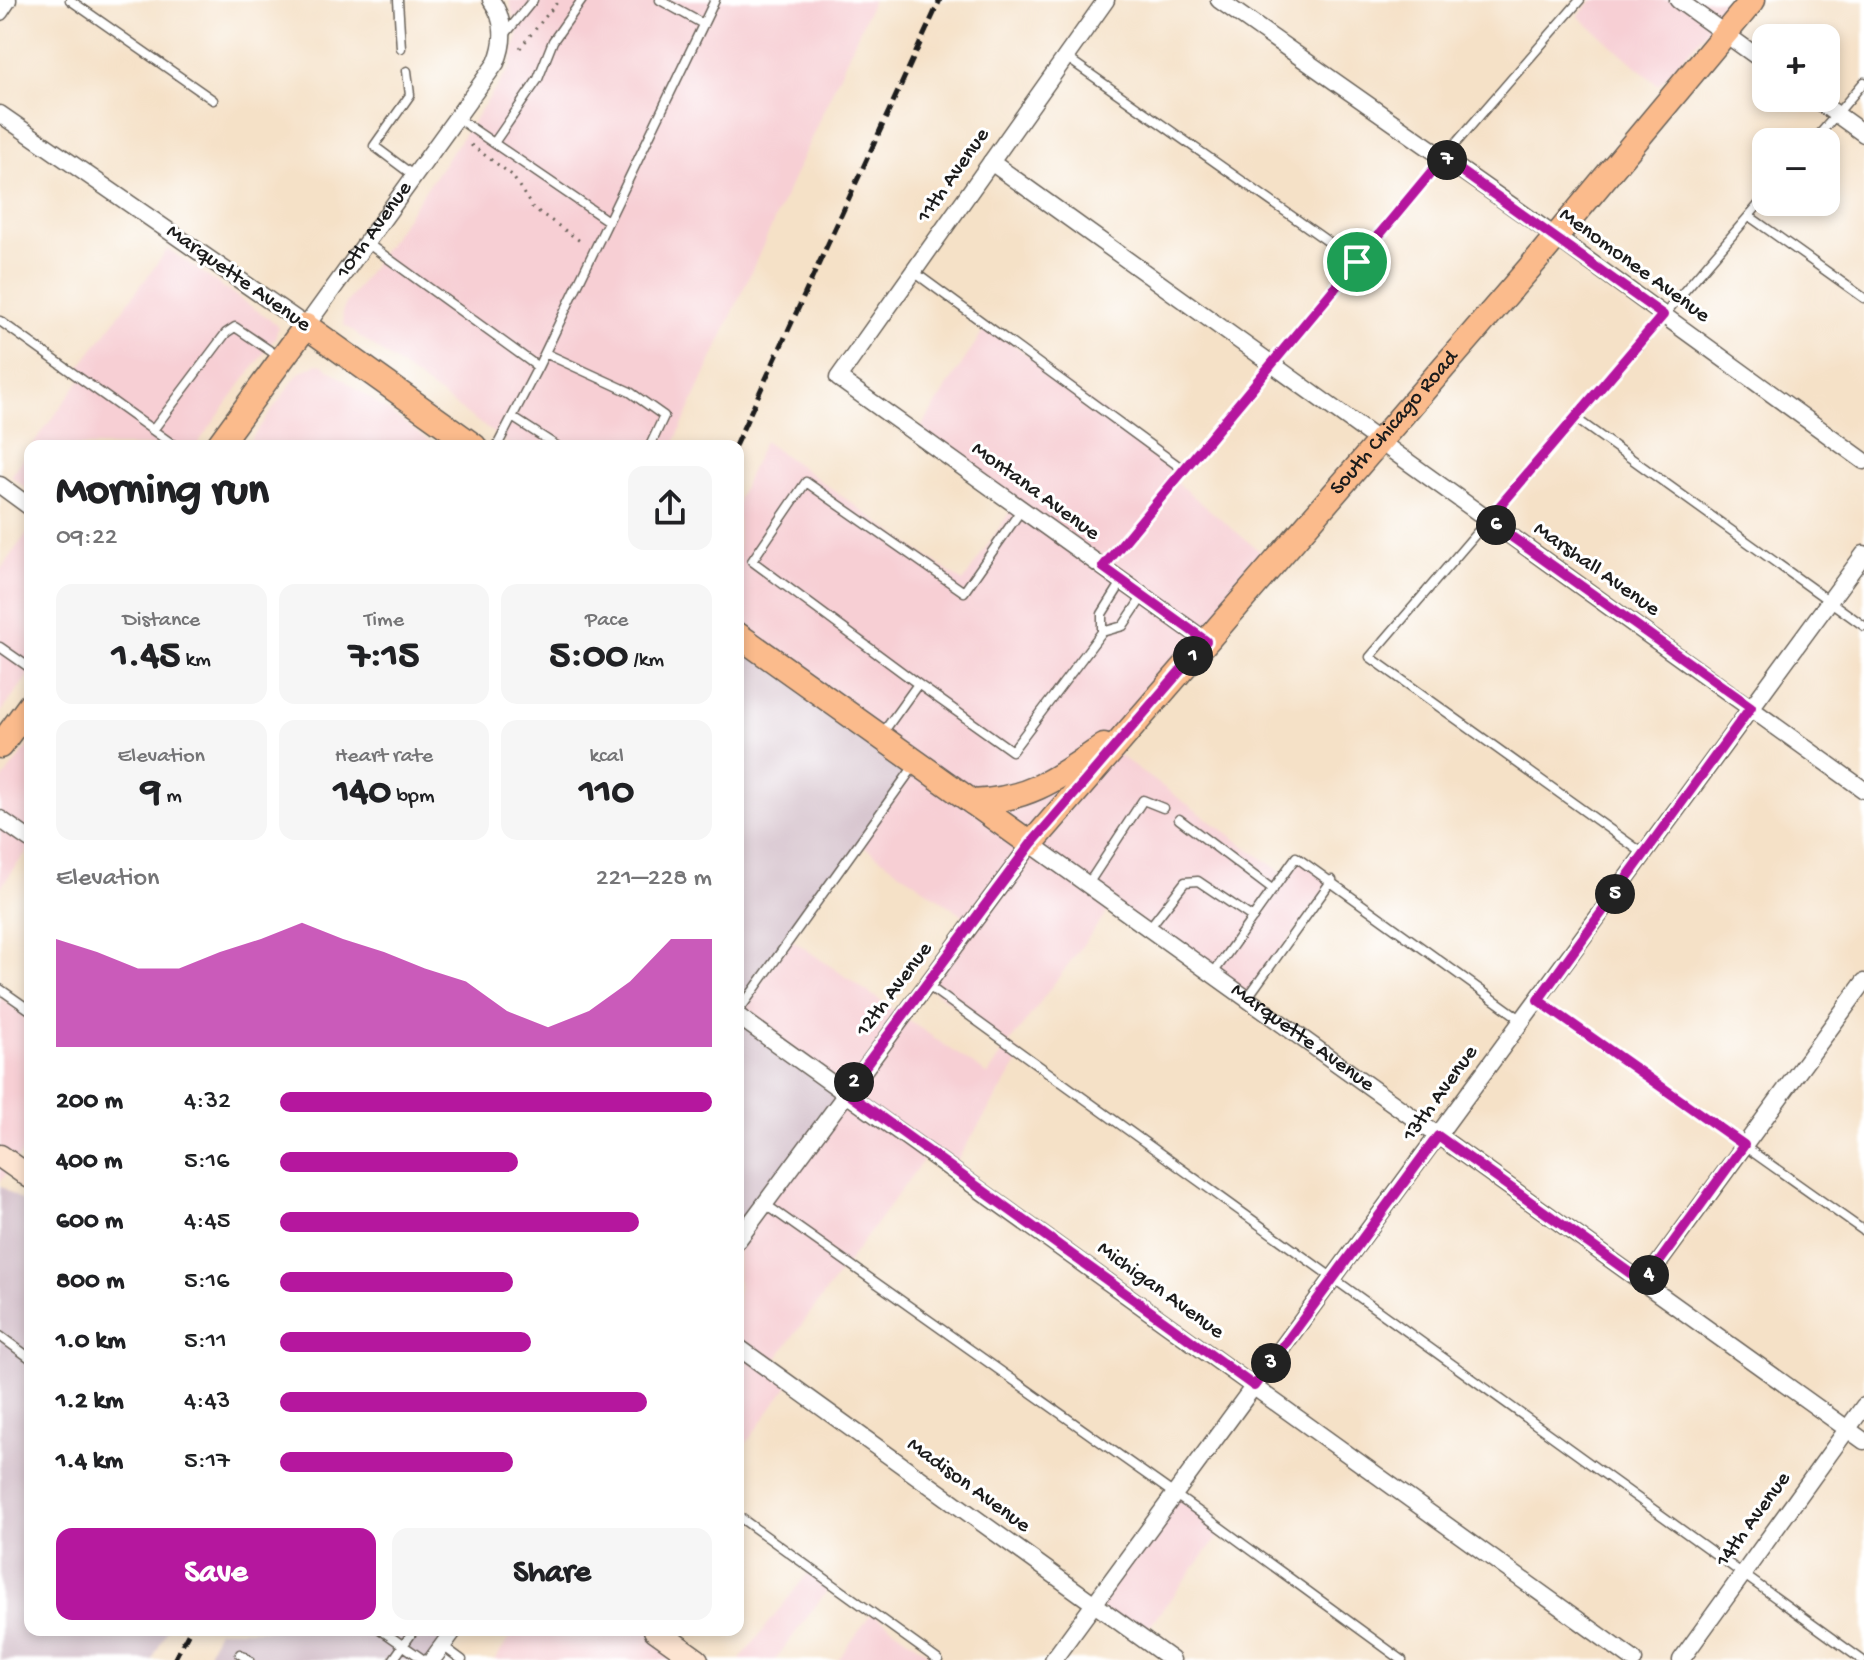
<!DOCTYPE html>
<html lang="en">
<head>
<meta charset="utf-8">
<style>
	:root { --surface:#fff; --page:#f6f6f6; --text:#202124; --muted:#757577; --accent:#b5179e }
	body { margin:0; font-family:"Gochi Hand",sans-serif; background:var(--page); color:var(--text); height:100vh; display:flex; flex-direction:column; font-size:30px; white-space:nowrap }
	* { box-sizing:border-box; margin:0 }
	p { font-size:26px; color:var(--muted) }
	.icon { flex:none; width:44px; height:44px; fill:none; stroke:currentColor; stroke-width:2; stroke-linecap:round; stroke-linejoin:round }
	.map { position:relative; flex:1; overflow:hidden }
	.drawer { position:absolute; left:24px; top:440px; width:720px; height:1196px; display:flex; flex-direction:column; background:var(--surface); border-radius:16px; box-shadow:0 4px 12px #0003 }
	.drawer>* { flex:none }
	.fabs { position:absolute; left:1752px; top:24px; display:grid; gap:16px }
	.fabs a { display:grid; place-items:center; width:88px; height:88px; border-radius:16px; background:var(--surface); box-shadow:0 4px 12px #0003; font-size:40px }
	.pin { position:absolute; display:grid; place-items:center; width:68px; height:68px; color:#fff; margin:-34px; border:4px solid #fff; border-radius:50%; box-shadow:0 2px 8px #0007 }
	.km { position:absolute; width:40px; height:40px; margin:-20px; border-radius:50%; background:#222; color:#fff; font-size:22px; line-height:40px; text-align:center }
	.round { display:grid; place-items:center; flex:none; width:84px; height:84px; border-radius:16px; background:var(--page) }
	.summary { display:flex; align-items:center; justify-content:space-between; height:136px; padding:0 32px }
	h1 { font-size:44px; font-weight:700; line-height:60px }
	.stats { display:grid; grid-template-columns:repeat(3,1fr); gap:12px; height:136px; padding:8px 32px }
	.stats div { display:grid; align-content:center; border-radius:16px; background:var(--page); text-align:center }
	.stats b { font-size:40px; font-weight:700 }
	.stats small { font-size:22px; font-weight:400 }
	.stats p { font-size:22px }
	.chart { height:224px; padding:16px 32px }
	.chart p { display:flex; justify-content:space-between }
	.chart svg { width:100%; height:144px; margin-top:8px; fill:var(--accent); opacity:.7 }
	.action { display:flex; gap:16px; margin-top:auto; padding:16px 32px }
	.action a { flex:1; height:92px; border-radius:16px; background:var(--accent); color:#fff; font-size:32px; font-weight:700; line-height:92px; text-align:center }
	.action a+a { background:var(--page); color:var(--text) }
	ul { padding:0 32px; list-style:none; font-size:26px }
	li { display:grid; grid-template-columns:128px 96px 1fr; align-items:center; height:60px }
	li i { height:20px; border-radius:10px; background:var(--accent) }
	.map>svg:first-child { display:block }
	.built { fill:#f7cfd4 }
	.industrial { fill:#d2bdc8 }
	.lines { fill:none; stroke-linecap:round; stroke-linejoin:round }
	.lane-casing { stroke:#686158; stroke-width:11 }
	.street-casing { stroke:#686158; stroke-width:19 }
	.secondary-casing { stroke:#686158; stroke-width:25 }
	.primary-casing { stroke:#686158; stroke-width:27 }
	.path { stroke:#686158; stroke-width:3; stroke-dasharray:2 6; stroke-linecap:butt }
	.lane { stroke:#fff; stroke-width:8 }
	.street { stroke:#fff; stroke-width:16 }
	.secondary { stroke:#fde4d1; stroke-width:22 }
	.primary { stroke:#fbbb8c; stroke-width:24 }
	.rail { stroke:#1c1c1c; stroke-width:5; stroke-dasharray:12 6; stroke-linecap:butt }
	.route-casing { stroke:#fff; stroke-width:16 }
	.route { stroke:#b5179e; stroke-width:10 }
	.labels { text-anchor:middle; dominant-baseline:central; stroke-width:6; stroke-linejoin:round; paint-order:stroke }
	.street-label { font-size:22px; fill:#1c1c1c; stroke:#fff }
</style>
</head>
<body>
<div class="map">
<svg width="1864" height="1660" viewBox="0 0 1864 1660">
	<rect width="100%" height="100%" fill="#fff"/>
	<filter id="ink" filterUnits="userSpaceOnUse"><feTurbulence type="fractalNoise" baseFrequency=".0125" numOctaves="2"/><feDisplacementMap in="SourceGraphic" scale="16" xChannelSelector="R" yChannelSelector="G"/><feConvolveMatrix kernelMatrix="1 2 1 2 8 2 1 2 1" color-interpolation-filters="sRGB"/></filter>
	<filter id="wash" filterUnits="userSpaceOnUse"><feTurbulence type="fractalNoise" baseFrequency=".006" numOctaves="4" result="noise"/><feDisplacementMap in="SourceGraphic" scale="32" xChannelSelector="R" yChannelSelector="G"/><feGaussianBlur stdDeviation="1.8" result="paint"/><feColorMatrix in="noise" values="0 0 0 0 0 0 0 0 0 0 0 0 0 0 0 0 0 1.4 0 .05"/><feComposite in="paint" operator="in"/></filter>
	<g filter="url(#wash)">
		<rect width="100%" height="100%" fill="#f5e1c7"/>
		<!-- built -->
		<path class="built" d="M 509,0 L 873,0 L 673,446 L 511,446 L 344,325 L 342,312 L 346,304 L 510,68 L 518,35 Z
			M 1592,0 L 1734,0 L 1658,85 L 1578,16 Z
			M 168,249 L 275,323 L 278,327 L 275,338 L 196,446 L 32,446 L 84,375 L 78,370 Z
			M 987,325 L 1184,470 L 1176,482 L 1275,564 L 1112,750 L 1284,874 L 1296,857 L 1332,880 L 1248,997 L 1114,903 L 1009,1044 L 1023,1055 L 952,1168 L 929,1152 L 769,1369 L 789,1385 L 738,1454 L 738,1016 L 791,939 L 988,1075 L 1008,1045 L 926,985 L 972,922 L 859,843 L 738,635 L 738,498 L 764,441 L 963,582 L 1015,504 L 917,434 Z
			M 317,364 L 323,365 L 437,446 L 246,446 L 299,373 Z
			M 30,449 L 30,491 L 11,476 Z
			M 30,529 L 30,673 L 0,714 L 0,570 Z
			M 30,743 L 30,847 L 0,888 L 0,783 Z
			M 0,997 L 30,1018 L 30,1158 L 22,1153 L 0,1182 Z
			M 1175,1494 L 1224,1529 L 1141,1637 L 1094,1604 Z
			M 811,1569 L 832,1584 L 775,1660 L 740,1660 Z
			M 872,1613 L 938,1660 L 838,1660 Z
			M 517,1630 L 655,1630 L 697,1660 L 494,1660 Z"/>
		<!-- industrial -->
		<path class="industrial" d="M 738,635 L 917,763 L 738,1012 Z
			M 738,1016 L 846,1092 L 738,1240 Z
			M 0,1185 L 30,1207 L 30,1630 L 167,1630 L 152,1660 L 0,1660 Z
			M 218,1630 L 454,1630 L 432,1660 L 205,1660 Z"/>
	</g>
	<g filter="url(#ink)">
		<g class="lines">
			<!-- lane casing -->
			<g class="lane-casing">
				<path id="lane" d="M 70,0 L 213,100
					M 398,0 L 401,48
					M 660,0 L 703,24
					M 503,37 L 533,0
					M 1066,57 L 1357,262
					M 407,71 L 410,95 L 374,146 L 414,176
					M 457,118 L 608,221
					M 1813,142 L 1864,82
					M 494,143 L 538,79 L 553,41 L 582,0
					M 1749,216 L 1864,298
					M 367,243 L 538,367 L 715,0
					M 914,272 L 1184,470
					M 0,321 L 175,446
					M 545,353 L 630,392 L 664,416 L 650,446
					M 512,417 L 557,446
					M 1575,418 L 1864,626
					M 153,430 L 226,333 L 235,327 L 278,356
					M 497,446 L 538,367
					M 1103,567 L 1443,158 L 1580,0
					M 1122,582 L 1102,614 L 1102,632 L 1123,626 L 1143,596
					M 0,647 L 30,668
					M 918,684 L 752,561 L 806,482 L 964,592 L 1022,509
					M 882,734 L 918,684 L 1012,751 L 1102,632
					M 1179,819 L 1273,890
					M 1644,854 L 1370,657 L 1766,196
					M 1088,884 L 1143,800 L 1163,808
					M 1150,927 L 1185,882 L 1198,881 L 1253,918
					M 1214,972 L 1296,857 L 1522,1020
					M 927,985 L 1862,1660
					M 0,989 L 30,1010
					M 1248,997 L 1332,880
					M 1538,1000 L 1864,1231
					M 738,1012 L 914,766
					M 765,1204 L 1191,1506 L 1402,1660
					M 0,1336 L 30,1358
					M 738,1516 L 938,1660
					M 381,1630 L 424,1660
					M 443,1646 L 462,1660
					M 240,1654 L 249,1660
					M 393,1660 L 414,1630"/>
			</g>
			<!-- street casing -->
			<g class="street-casing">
				<g id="street">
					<path d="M 1106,0 L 838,378 L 1206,641"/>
					<path d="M 1219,0 L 1556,237 L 1864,461"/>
					<path d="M 1678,0 L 1766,63"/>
					<path d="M 0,12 L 8,0"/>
					<path d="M 1814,98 L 1864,134"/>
					<path id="s1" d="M 0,114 L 306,326 L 496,63 C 505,42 505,19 491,0"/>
					<path d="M 991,162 L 1864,790"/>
					<path d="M 0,485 L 30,507"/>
					<path d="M 0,819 L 30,840"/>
					<path d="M 738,1016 L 1634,1660"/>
					<path id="s2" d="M 738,1240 L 1031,844 L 1864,1441"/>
					<path d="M 1644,1283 L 1864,982"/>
					<path d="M 738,1347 L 1172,1660"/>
					<path d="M 432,1660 L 454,1630"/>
					<path d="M 1053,1660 L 1864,554"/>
					<path d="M 1681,1660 L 1864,1406"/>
				</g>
			</g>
			<!-- secondary casing -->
			<g class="secondary-casing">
				<path id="secondary" d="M 0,1156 L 30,1177
					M 655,1630 L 697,1660"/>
			</g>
			<!-- primary casing -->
			<g class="primary-casing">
				<g id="primary">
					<path d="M 218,446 L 306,326 L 474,446"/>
					<path id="s3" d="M 738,635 L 1031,844 L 1539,257 L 1753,0"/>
					<path d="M 0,746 L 30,705"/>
					<path d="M 972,802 C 1030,800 1059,777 1104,746"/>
				</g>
			</g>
			<!-- path -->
			<path class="path" d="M 520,48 L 559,0
				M 471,145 L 512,175 L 532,207 L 580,241"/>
			<!-- lane -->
			<use href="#lane" class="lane"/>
			<!-- street -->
			<use href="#street" class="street"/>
			<!-- secondary -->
			<use href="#secondary" class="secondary"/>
			<!-- primary -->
			<use href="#primary" class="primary"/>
			<!-- rail -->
			<path class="rail" d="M 735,446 L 940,0
				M 174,1660 L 190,1630"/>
		</g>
	</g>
	<g class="lines" filter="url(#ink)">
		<!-- route casing -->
		<g class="route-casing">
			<path id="route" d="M 1443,158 L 1663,315 L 1488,520 L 1751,707 L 1538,1000 L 1744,1145 L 1644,1283 L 1438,1136 L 1254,1386 L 846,1092 L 1031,844 L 1206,641 L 1103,567 Z"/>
		</g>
		<!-- route -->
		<use href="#route" class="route"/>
	</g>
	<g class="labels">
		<!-- street labels -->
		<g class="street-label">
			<text transform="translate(954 176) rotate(-55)">11th Avenue</text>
			<text stroke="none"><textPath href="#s1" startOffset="490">10th Avenue</textPath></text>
			<text transform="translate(1634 266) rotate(36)">Menomonee Avenue</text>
			<text transform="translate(238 279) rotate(35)">Marquette Avenue</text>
			<text stroke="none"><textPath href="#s3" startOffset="916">South Chicago Road</textPath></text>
			<text transform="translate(1035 492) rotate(36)">Montana Avenue</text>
			<text transform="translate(1596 570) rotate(35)">Marshall Avenue</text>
			<text transform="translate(895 990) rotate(-53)">12th Avenue</text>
			<text stroke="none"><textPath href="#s2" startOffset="826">Marquette Avenue</textPath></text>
			<text transform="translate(1441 1094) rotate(-54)">13th Avenue</text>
			<text transform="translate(1160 1291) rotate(36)">Michigan Avenue</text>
			<text transform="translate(968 1486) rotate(36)">Madison Avenue</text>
			<text transform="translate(1754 1520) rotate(-54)">14th Avenue</text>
		</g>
	</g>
</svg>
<div class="fabs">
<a>+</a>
<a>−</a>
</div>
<div class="pin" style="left:1357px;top:262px;background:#1e9e55"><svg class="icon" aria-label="arrive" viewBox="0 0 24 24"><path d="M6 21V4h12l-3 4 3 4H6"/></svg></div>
<b class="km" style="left:1193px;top:656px">1</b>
<b class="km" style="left:854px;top:1082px">2</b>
<b class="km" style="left:1271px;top:1363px">3</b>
<b class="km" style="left:1649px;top:1275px">4</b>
<b class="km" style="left:1615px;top:894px">5</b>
<b class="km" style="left:1496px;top:525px">6</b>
<b class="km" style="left:1447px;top:160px">7</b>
<section class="drawer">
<div class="summary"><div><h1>Morning run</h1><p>09:22</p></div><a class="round"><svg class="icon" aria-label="share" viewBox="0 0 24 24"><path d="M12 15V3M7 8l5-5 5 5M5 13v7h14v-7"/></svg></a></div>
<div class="stats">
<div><p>Distance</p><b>1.45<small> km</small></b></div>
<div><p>Time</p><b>7:15</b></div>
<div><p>Pace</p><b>5:00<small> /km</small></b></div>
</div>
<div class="stats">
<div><p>Elevation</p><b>9<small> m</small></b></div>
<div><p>Heart rate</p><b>140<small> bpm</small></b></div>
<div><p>kcal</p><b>110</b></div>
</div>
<div class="chart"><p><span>Elevation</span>221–228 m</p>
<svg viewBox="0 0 160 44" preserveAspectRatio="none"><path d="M0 44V11L10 15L20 20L30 20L40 15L50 11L60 6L70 11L80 15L90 20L100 24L110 33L120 38L130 33L140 24L150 11L160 11V44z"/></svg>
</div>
<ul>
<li><b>200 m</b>4:32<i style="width:100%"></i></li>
<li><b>400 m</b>5:16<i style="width:55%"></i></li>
<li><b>600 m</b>4:45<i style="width:83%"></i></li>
<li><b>800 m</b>5:16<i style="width:54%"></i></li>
<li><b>1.0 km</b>5:11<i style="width:58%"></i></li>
<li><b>1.2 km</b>4:43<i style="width:85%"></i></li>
<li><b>1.4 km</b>5:17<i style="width:54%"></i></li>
</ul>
<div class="action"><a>Save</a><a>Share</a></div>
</section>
</div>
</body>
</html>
